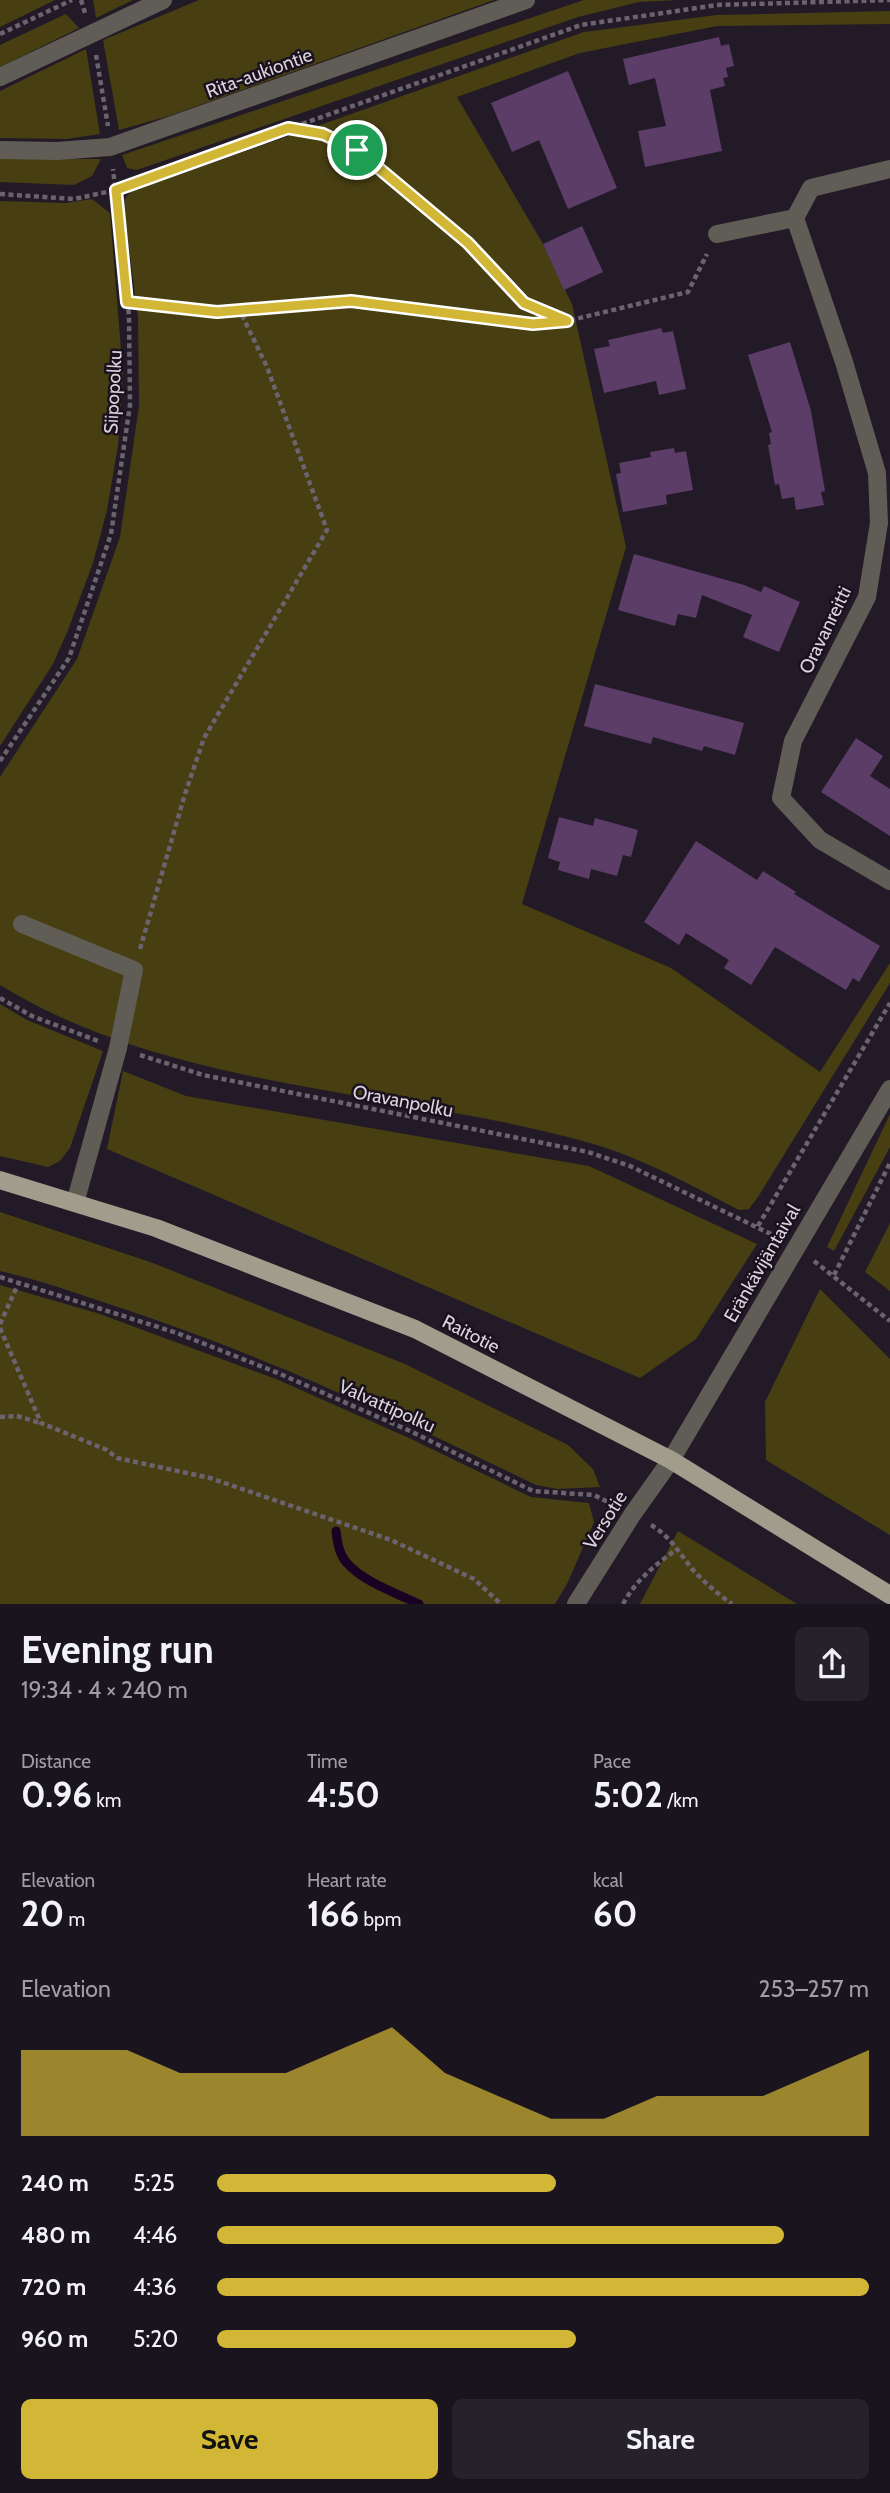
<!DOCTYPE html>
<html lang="en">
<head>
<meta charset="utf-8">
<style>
	:root { --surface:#1a141e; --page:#27212b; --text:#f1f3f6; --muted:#9f9ea4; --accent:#d2b736 }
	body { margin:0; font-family:Cabin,sans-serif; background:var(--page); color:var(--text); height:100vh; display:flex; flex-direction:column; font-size:26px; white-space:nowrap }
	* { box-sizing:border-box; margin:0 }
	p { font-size:23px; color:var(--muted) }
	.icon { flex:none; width:38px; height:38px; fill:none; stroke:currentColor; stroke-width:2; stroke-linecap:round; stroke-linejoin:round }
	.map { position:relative; height:1604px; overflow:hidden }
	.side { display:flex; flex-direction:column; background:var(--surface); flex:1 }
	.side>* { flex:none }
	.pin { position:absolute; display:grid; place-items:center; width:60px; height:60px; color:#fff; margin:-30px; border:4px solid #fff; border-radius:50%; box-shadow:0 2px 7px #0007 }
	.round { display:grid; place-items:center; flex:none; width:74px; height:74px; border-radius:10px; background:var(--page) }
	.summary { display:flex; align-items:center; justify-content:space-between; height:119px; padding:0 21px }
	h1 { font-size:38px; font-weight:700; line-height:52px }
	.stats { display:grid; grid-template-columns:repeat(3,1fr); gap:10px; height:119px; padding:7px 21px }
	.stats div { display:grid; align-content:center }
	.stats b { font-size:35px; font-weight:700 }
	.stats small { font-size:19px; font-weight:400 }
	.stats p { font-size:19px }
	.chart { height:196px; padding:14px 21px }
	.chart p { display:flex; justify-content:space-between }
	.chart svg { width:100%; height:126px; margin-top:7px; fill:var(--accent); opacity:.7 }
	.cta { display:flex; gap:14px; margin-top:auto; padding:14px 21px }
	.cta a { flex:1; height:80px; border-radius:10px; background:var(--accent); color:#111; font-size:28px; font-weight:700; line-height:80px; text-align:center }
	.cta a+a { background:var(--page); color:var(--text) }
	ul { padding:0 21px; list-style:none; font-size:23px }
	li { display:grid; grid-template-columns:112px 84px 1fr; align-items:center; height:52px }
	li i { height:18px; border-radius:9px; background:var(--accent) }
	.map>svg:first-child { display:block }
	.green { fill:#473e12 }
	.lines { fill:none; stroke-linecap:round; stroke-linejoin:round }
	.stream { stroke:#1a0124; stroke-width:9 }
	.building { fill:#5b3d68 }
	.path { stroke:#6b636f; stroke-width:4.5; stroke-dasharray:5 3.5; stroke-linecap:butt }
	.minor { stroke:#5f5d55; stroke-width:18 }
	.major { stroke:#a19d8c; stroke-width:18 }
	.route-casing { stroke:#fff; stroke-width:14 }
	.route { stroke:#d2b736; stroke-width:9 }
	.labels { text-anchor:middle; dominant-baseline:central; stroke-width:5; stroke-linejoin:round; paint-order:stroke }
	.street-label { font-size:19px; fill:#d9d3dc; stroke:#1a111e }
</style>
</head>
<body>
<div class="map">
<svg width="890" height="1604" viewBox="0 0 890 1604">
	<rect width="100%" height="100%" fill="#231a28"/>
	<!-- green -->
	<path class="green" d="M 0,0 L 55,0 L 0,27 Z
		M 93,0 L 133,0 L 96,18 Z
		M 199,0 L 494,0 L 169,116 L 119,130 L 103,40 Z
		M 584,0 L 678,0 L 639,2 L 578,17 L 137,170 L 127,168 L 122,155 Z
		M 890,11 L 890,24 L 717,26 L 580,53 L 457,97 L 543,244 L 572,304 L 626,547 L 522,904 L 671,968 L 820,1072 L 890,963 L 890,983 L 758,1197 L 749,1209 L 739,1210 C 690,1185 643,1158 590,1143 C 399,1089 172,1091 0,985 L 0,777 L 77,659 L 120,537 L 139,406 L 138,317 L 124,209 L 125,199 L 130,192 L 584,32 L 717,15 Z
		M 66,14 L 79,28 L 0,67 L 0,45 Z
		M 86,49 L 100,134 L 67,139 L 0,138 L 0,91 Z
		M 0,159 L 101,159 L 92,176 L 74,185 L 0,182 Z
		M 92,199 L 110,213 L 123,375 L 118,445 L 107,510 L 93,563 L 68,630 L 53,664 L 0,746 L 0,201 L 65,203 Z
		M 0,1004 L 27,1020 L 103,1051 L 70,1148 L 60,1161 L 48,1167 L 0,1156 Z
		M 123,1071 L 186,1096 L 589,1166 L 757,1244 L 696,1339 L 640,1378 L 107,1149 Z
		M 890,1114 L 890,1147 L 834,1251 L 827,1247 Z
		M 0,1212 L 153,1263 L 405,1364 L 568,1445 L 593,1469 L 600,1487 L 558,1489 L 536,1485 C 402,1420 268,1357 127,1310 C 85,1296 43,1281 0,1271 Z
		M 890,1223 L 890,1291 L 865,1272 Z
		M 0,1285 L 97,1313 L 276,1379 L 409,1438 L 531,1497 L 589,1503 L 594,1522 L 568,1582 L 555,1604 L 0,1604 Z
		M 820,1289 L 890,1359 L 890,1535 L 766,1460 L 765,1402 Z
		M 678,1531 L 797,1604 L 640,1604 Z"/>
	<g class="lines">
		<!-- stream -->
		<path class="stream" d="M 336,1531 C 337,1541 339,1554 346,1562 C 363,1582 396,1593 419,1604"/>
	</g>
	<!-- building -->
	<path class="building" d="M 719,37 L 721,46 L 729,44 L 734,66 L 726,68 L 728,77 L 723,78 L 725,86 L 710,90 L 722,151 L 645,167 L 638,131 L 666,126 L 655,78 L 629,85 L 623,59 Z
		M 568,71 L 617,188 L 568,209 L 539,140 L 512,152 L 491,103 Z
		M 582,226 L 603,272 L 564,290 L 543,244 Z
		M 661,328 L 663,333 L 673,331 L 686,389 L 659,395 L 656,381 L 604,393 L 594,349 L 610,346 L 608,340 Z
		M 790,342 L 811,411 L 825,491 L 821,492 L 824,505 L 796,510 L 794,497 L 782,499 L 779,484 L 775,485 L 768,445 L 771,444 L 769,433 L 772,432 L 748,355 Z
		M 674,448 L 675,453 L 686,451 L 693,490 L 666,495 L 667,504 L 623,512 L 616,474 L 621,473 L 619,463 L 651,457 L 650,452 Z
		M 634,554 L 744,585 L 761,592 L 764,586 L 800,602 L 779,652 L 743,637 L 752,615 L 702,595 L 696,618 L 678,614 L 675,626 L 618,610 Z
		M 595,684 L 744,723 L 735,755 L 704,746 L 702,751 L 653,737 L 651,744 L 584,726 Z
		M 856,738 L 883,756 L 870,776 L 890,789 L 890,836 L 821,792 Z
		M 559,817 L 593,826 L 595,818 L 638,830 L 631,857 L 623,855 L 617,876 L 591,869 L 589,879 L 558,870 L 560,862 L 548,858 Z
		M 696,841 L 757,880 L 763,871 L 796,892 L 794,894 L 880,946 L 859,982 L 853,978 L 846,990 L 775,947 L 751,985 L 724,968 L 729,960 L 686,933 L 679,945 L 644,922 Z"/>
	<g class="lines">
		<!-- path -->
		<path class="path" d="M 81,0 L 85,13
			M 0,34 L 72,0
			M 96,55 L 108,126
			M 289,129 L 323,134 L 357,150 L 468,243 L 524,303 L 545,313 L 567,321 L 688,292 L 707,254
			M 0,194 L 74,199 L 116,190 L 581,25 L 717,5 L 890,0
			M 127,302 L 217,312 L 351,301 L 533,324 L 564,322
			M 0,761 L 69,658 L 111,534 L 130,405 L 129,316 L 113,169
			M 140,949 L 185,794 L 204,738 L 327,530 L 267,367 L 240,311
			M 0,998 L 32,1016 L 98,1041
			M 140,1055 L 203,1075 L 588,1152 L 630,1166 L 777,1237
			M 758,1226 L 890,1003
			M 814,1261 L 890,1321
			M 834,1275 L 890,1163
			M 0,1277 L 177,1333 L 278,1373 L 410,1431 L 533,1491 L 594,1495 L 612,1504
			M 0,1324 L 19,1282
			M 0,1328 L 41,1423 L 107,1450 L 117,1458 L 210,1478 L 391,1540 L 474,1579 L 501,1604
			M 0,1417 L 17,1416 L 40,1423
			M 651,1525 C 670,1536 680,1554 693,1570 C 705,1583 718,1594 732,1604
			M 623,1604 C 636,1580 655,1565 677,1549"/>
		<!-- minor -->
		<path class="minor" d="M 0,77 L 163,0
			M 0,150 L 57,151 L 110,147 L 526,0
			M 795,218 L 811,188 L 890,169
			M 717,234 L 795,218 L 844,362 L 877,473 L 879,523 L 867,597 L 793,741 L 781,798 L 820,840 L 890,881
			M 22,924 L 134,970 L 118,1048 L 75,1203
			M 576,1604 L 632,1515 L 671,1460 L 890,1089"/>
		<!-- major -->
		<path class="major" d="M 0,1180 L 156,1228 L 415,1329 L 671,1460 L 890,1595"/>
	</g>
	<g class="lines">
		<!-- route casing -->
		<g class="route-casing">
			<path id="route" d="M 288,128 L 323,134 L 357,150 L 468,243 L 524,303 L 567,321 L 533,324 L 351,301 L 217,312 L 127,302 L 116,190 Z"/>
		</g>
		<!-- route -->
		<use href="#route" class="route"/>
	</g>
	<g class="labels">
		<!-- street labels -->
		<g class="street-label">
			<text transform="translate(259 73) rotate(-20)">Rita-aukiontie</text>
			<text transform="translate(113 392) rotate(-87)">Siipopolku</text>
			<text transform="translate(825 630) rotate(-64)">Oravanreitti</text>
			<text transform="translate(403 1101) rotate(11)">Oravanpolku</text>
			<text transform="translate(762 1263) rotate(-60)">Eränkävijäntaival</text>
			<text transform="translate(471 1334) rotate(27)">Raitotie</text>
			<text transform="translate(387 1406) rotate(24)">Valvattipolku</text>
			<text transform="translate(605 1520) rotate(-58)">Versotie</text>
		</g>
	</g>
</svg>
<div class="pin" style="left:357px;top:150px;background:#1e9e55"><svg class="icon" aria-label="arrive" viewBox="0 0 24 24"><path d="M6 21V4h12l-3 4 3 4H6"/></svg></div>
</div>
<section class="side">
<div class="summary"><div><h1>Evening run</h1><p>19:34 · 4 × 240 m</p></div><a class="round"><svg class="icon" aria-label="share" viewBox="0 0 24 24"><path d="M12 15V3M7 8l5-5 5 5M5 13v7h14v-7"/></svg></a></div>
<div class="stats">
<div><p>Distance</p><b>0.96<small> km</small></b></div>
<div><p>Time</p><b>4:50</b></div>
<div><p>Pace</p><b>5:02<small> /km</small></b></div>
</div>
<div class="stats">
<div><p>Elevation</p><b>20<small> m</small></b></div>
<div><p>Heart rate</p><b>166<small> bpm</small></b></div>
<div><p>kcal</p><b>60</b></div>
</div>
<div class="chart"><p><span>Elevation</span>253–257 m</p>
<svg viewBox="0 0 160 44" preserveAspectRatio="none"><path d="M0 44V14L10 14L20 14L30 22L40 22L50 22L60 14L70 6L80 22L90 30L100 38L110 38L120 30L130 30L140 30L150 22L160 14V44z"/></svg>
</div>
<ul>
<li><b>240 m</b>5:25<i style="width:52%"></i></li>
<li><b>480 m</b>4:46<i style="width:87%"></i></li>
<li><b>720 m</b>4:36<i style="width:100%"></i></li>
<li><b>960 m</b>5:20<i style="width:55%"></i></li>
</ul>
<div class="cta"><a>Save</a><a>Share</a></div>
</section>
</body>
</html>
